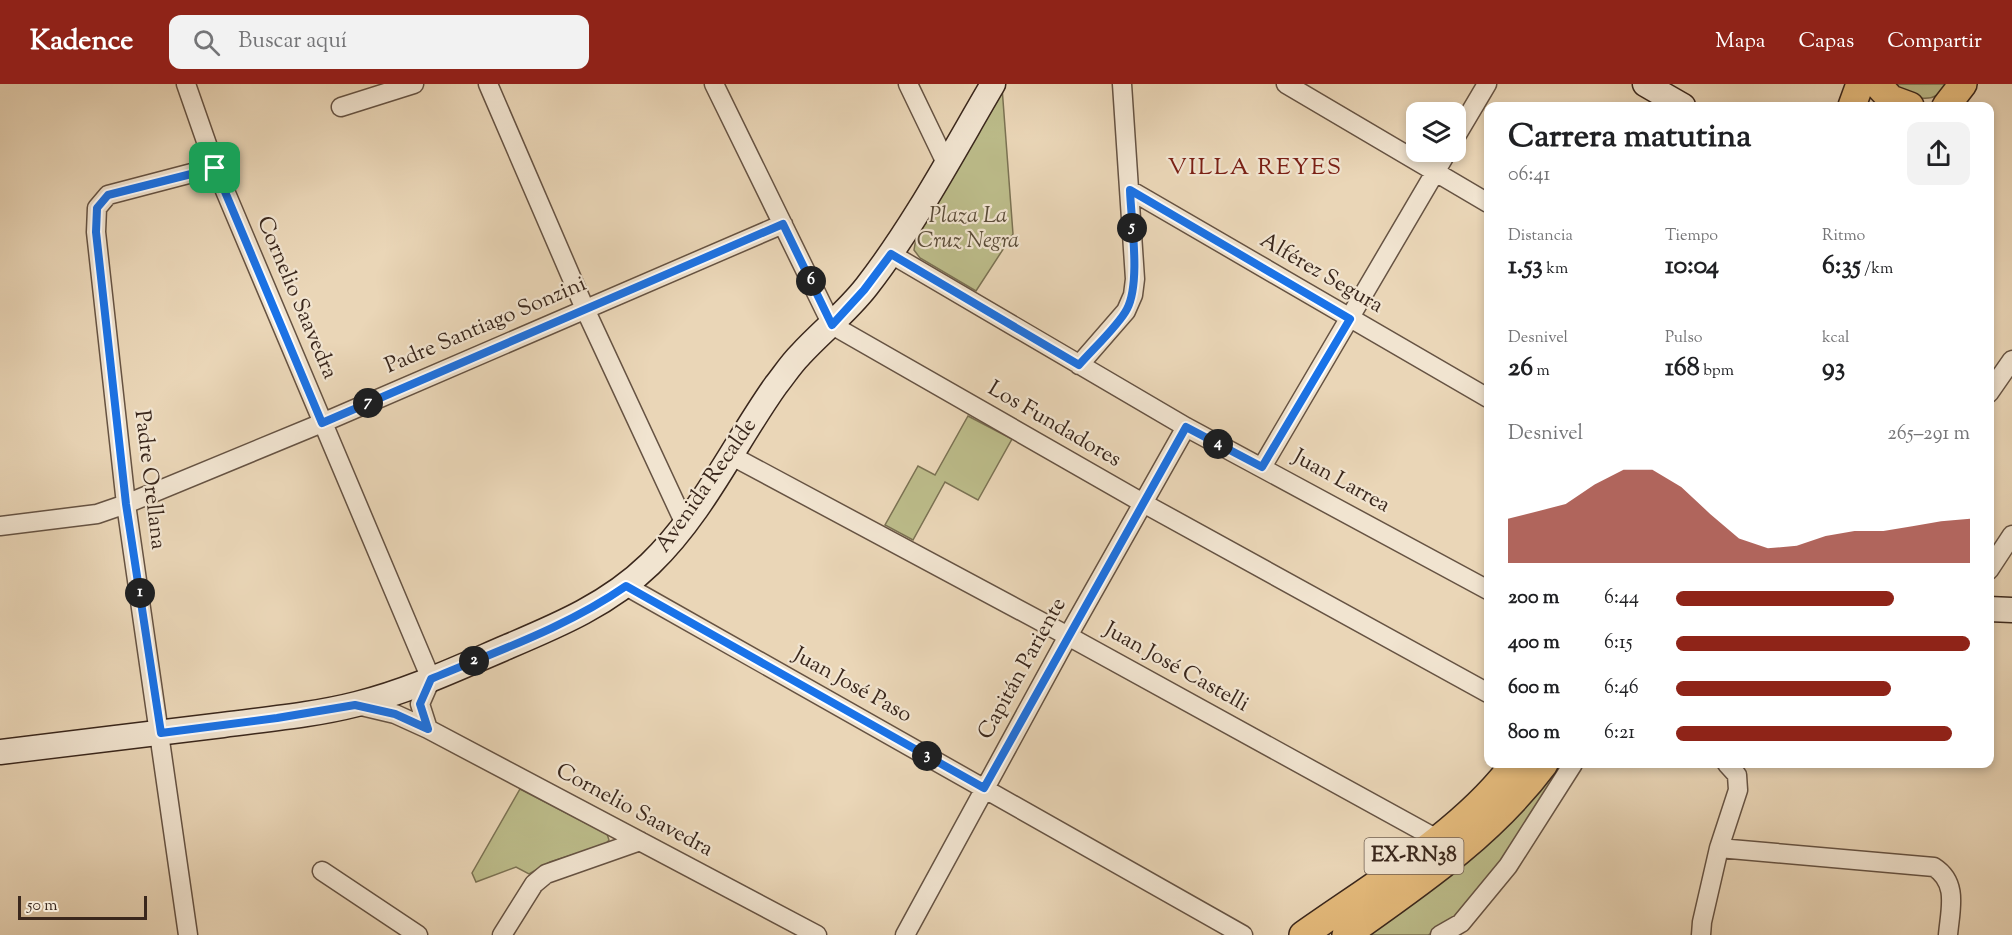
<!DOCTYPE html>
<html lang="es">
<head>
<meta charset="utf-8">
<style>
	:root { --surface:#fff; --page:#f2f2f2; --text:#202124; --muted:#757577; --accent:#8f2418 }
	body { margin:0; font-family:"Sorts Mill Goudy",serif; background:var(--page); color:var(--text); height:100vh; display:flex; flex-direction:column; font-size:22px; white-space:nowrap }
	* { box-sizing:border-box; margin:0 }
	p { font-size:20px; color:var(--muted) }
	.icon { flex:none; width:33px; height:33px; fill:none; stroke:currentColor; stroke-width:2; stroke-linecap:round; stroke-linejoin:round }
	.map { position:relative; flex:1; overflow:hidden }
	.sheet { position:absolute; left:1484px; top:18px; width:510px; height:666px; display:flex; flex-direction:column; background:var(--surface); border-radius:12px; box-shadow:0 3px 9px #0003 }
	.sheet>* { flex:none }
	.fabs { position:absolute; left:1406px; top:18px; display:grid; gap:12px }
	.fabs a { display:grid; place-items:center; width:60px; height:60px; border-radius:12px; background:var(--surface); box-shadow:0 3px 9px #0003; font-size:30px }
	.scale { position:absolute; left:18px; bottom:15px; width:129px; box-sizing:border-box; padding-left:6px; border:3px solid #3a271c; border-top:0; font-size:16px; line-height:21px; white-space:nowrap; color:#3a271c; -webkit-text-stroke:4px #f1e4d0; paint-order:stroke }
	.pin { position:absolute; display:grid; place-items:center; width:51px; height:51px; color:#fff; margin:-26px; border-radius:12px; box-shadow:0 3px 9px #0006 }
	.km { position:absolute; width:30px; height:30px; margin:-15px; border-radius:50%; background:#222; color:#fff; font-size:16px; line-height:30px; text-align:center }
	.round { display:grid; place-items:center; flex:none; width:63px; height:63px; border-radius:12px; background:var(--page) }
	.summary { display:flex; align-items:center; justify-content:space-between; height:102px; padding:0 24px }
	h1 { font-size:33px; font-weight:700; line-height:45px }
	.figures { display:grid; grid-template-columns:repeat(3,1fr); gap:9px; height:102px; padding:6px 24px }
	.figures div { display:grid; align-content:center }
	.figures b { font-size:26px; font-weight:700 }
	.figures small { font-size:16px; font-weight:400 }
	.figures p { font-size:16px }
	.chart { height:168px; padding:12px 24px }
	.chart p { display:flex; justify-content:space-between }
	.chart svg { width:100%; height:108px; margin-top:6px; fill:var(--accent); opacity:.7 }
	ul { padding:0 24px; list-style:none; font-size:20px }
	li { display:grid; grid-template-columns:96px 72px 1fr; align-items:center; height:45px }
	li i { height:15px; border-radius:8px; background:var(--accent) }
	header { display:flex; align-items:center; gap:36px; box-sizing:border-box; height:84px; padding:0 30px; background:var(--accent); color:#fff }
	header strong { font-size:28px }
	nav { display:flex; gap:33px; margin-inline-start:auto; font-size:21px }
	.search { width:420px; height:54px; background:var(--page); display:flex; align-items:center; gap:15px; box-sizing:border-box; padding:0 21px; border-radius:12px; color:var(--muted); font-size:22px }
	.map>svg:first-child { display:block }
	.green { fill:#bcbc8a; stroke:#7b7253; stroke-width:1.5 }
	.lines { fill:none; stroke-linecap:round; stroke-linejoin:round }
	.street-casing { stroke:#665343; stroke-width:21 }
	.secondary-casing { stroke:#3a271c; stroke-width:27 }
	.primary-casing { stroke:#3a271c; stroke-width:30 }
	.street { stroke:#f1e4d0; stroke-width:18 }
	.secondary { stroke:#f1e4d0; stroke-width:24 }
	.primary { stroke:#e5bb7c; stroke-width:27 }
	.route-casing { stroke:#fff; stroke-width:12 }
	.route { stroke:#1a73e8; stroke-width:8 }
	.labels { text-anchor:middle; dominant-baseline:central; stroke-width:4.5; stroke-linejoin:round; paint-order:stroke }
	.shield { fill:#f1e4d0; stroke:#716052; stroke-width:1.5 }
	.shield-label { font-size:21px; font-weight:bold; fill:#3a271c }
	.park-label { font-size:22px; font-style:italic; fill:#5a4c38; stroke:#f1e4d0 }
	.street-label { font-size:22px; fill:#3a271c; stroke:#f1e4d0 }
	.neighbourhood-label { font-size:24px; letter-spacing:1.5px; fill:#7a1f14; stroke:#f1e4d0 }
</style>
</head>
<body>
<header>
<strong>Kadence</strong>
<div class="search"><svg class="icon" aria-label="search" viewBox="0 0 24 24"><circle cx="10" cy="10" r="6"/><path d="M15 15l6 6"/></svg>Buscar aquí</div>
<nav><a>Mapa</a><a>Capas</a><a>Compartir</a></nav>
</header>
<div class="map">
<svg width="2012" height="851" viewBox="0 0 2012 851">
	<rect width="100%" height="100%" fill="#ead6b7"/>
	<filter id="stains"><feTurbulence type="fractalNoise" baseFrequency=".00333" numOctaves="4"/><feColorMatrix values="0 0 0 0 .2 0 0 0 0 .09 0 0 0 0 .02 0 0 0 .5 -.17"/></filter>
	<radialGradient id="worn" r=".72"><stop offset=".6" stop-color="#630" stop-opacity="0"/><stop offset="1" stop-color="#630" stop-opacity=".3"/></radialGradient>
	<!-- green -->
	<path class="green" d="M 1889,0 L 1950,0 C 1931,25 1910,12 1889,0 Z
		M 1002,3 L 1013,150 L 976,207 L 920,174 L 914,166 L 916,154 Z
		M 968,332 L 1012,355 L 978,416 L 945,398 L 913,456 L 885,441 L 918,382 L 935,391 Z
		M 1560,680 L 1566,680 C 1539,721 1473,836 1428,851 C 1418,851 1377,851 1364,851 L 1486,762 L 1534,713 Z
		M 520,705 L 607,750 L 609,756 L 606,760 L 550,778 L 529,790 L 516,783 L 476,798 L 472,789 Z"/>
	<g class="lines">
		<!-- street casing -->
		<g class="street-casing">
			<path id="street" d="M 186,0 L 215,83 L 431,595 L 420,620 L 428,645
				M 488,0 L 585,225 L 685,440
				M 714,0 L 832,241 L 1143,419 L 1488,609
				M 908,0 L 946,79
				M 1286,0 L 1488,119
				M 341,23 L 414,0
				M 1455,54 L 1487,0
				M 1130,106 L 1488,314
				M 891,170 L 1186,343 L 1488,506
				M 1079,281 L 1126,227 L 1133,211 L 1135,195 L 1122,0
				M 1989,309 L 2012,276
				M 732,372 L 1068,552 L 1437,755
				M 1262,383 L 1447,68
				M 0,442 L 97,430 L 126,420 L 322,339 L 783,140
				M 1989,486 L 2012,451
				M 626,502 L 1243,851
				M 357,621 L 395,630 L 428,645 L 817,851
				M 1719,764 L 1934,783 C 1959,799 1950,826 1948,851
				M 322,787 L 418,851
				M 188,851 L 126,420 L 96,148 L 97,124 L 108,111 L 215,83
				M 502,851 L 534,800 L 546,790 L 640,757
				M 905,851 L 1068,552 L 1186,343
				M 1440,851 L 1461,839 L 1508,782 L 1573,680
				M 1701,851 L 1702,838 L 1719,764 L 1738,706 L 1737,691 L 1727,680"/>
		</g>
		<!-- secondary casing -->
		<g class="secondary-casing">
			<path id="secondary" d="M 1645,0 L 1683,22
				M 1989,525 L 2012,526
				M 0,668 C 74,659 149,650 223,641 C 268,635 314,631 357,620 C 409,607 458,584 507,563 C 559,541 609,520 650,480 C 703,429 734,360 776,301 C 784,291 791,280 800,271 C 822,247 847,228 867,202 C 915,140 953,68 993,0"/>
		</g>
		<!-- primary casing -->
		<g class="primary-casing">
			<path id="primary" d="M 1877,0 L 1891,15 L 1910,22
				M 1852,22 L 1860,0
				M 1946,22 L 1963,0
				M 1303,851 C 1372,802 1464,748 1514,680
				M 1346,851 C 1418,800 1491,751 1544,680"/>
		</g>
		<!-- street -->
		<use href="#street" class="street"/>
		<!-- secondary -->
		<use href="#secondary" class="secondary"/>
		<!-- primary -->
		<use href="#primary" class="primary"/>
	</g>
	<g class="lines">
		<!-- route casing -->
		<g class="route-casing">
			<path id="route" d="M 215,84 L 322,339 L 783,140 L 832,241 L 864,206 L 891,170 L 1079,281 C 1092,266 1119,241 1127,225 C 1141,198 1131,137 1130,106 L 1350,235 L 1262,383 L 1186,343 L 984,704 L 626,502 C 567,543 497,567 431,595 L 420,620 L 428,645 L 395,630 L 355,621 L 277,634 L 161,649 L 126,420 L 96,148 L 97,124 L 108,111 Z"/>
		</g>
		<!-- route -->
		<use href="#route" class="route"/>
	</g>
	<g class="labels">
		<!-- shield labels -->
		<rect class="shield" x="1364.5" y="754" width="99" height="36" rx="4.5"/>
		<g class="shield-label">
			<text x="1414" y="772">EX-RN38</text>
		</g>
		<!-- park labels -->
		<g class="park-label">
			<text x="968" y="133">Plaza La<tspan x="968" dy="25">Cruz Negra</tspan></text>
		</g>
		<!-- street labels -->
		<g class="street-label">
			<text transform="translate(1321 190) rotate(30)">Alférez Segura</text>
			<text transform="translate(296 214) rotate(67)">Cornelio Saavedra</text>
			<text transform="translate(486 242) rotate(-23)">Padre Santiago Sonzini</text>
			<text transform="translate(1054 341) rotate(30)">Los Fundadores</text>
			<text transform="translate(149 396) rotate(83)">Padre Orellana</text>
			<text transform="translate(1341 398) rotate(29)">Juan Larrea</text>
			<text transform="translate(707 402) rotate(-55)">Avenida Recalde</text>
			<text transform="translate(1176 584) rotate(29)">Juan José Castelli</text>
			<text transform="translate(1023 585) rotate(-61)">Capitán Pariente</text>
			<text transform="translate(852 602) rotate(29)">Juan José Paso</text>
			<text transform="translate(634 727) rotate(28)">Cornelio Saavedra</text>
		</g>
		<!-- neighbourhood labels -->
		<g class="neighbourhood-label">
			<text x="1255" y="84">VILLA REYES</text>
		</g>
	</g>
	<rect width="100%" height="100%" filter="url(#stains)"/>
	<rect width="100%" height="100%" fill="url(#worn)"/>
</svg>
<div class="fabs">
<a><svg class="icon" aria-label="layers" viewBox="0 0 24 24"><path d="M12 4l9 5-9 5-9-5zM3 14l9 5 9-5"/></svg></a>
</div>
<div class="scale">50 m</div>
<div class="pin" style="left:215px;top:84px;background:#1e9e55"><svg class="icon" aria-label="arrive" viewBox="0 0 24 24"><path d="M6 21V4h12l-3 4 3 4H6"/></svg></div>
<b class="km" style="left:140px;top:509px">1</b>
<b class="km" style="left:474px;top:577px">2</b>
<b class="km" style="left:927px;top:672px">3</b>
<b class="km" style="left:1218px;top:360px">4</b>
<b class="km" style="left:1132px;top:144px">5</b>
<b class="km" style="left:811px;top:197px">6</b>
<b class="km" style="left:368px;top:319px">7</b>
<section class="sheet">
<div class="summary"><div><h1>Carrera matutina</h1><p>06:41</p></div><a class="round"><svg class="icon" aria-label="share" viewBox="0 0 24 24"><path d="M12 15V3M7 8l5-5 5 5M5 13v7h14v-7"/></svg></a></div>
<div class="figures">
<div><p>Distancia</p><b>1.53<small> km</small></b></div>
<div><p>Tiempo</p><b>10:04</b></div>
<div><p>Ritmo</p><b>6:35<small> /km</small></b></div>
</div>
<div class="figures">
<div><p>Desnivel</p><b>26<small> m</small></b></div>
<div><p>Pulso</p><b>168<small> bpm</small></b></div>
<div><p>kcal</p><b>93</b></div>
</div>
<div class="chart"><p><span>Desnivel</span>265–291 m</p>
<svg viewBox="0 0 160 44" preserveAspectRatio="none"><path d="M0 44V26L10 23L20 20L30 12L40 6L50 6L60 13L70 24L80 34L90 38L100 37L110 33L120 31L130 31L140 29L150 27L160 26V44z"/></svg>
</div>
<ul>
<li><b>200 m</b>6:44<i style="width:74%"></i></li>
<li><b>400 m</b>6:15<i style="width:100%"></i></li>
<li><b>600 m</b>6:46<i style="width:73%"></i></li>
<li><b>800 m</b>6:21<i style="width:94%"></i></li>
</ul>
</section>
</div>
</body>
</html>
